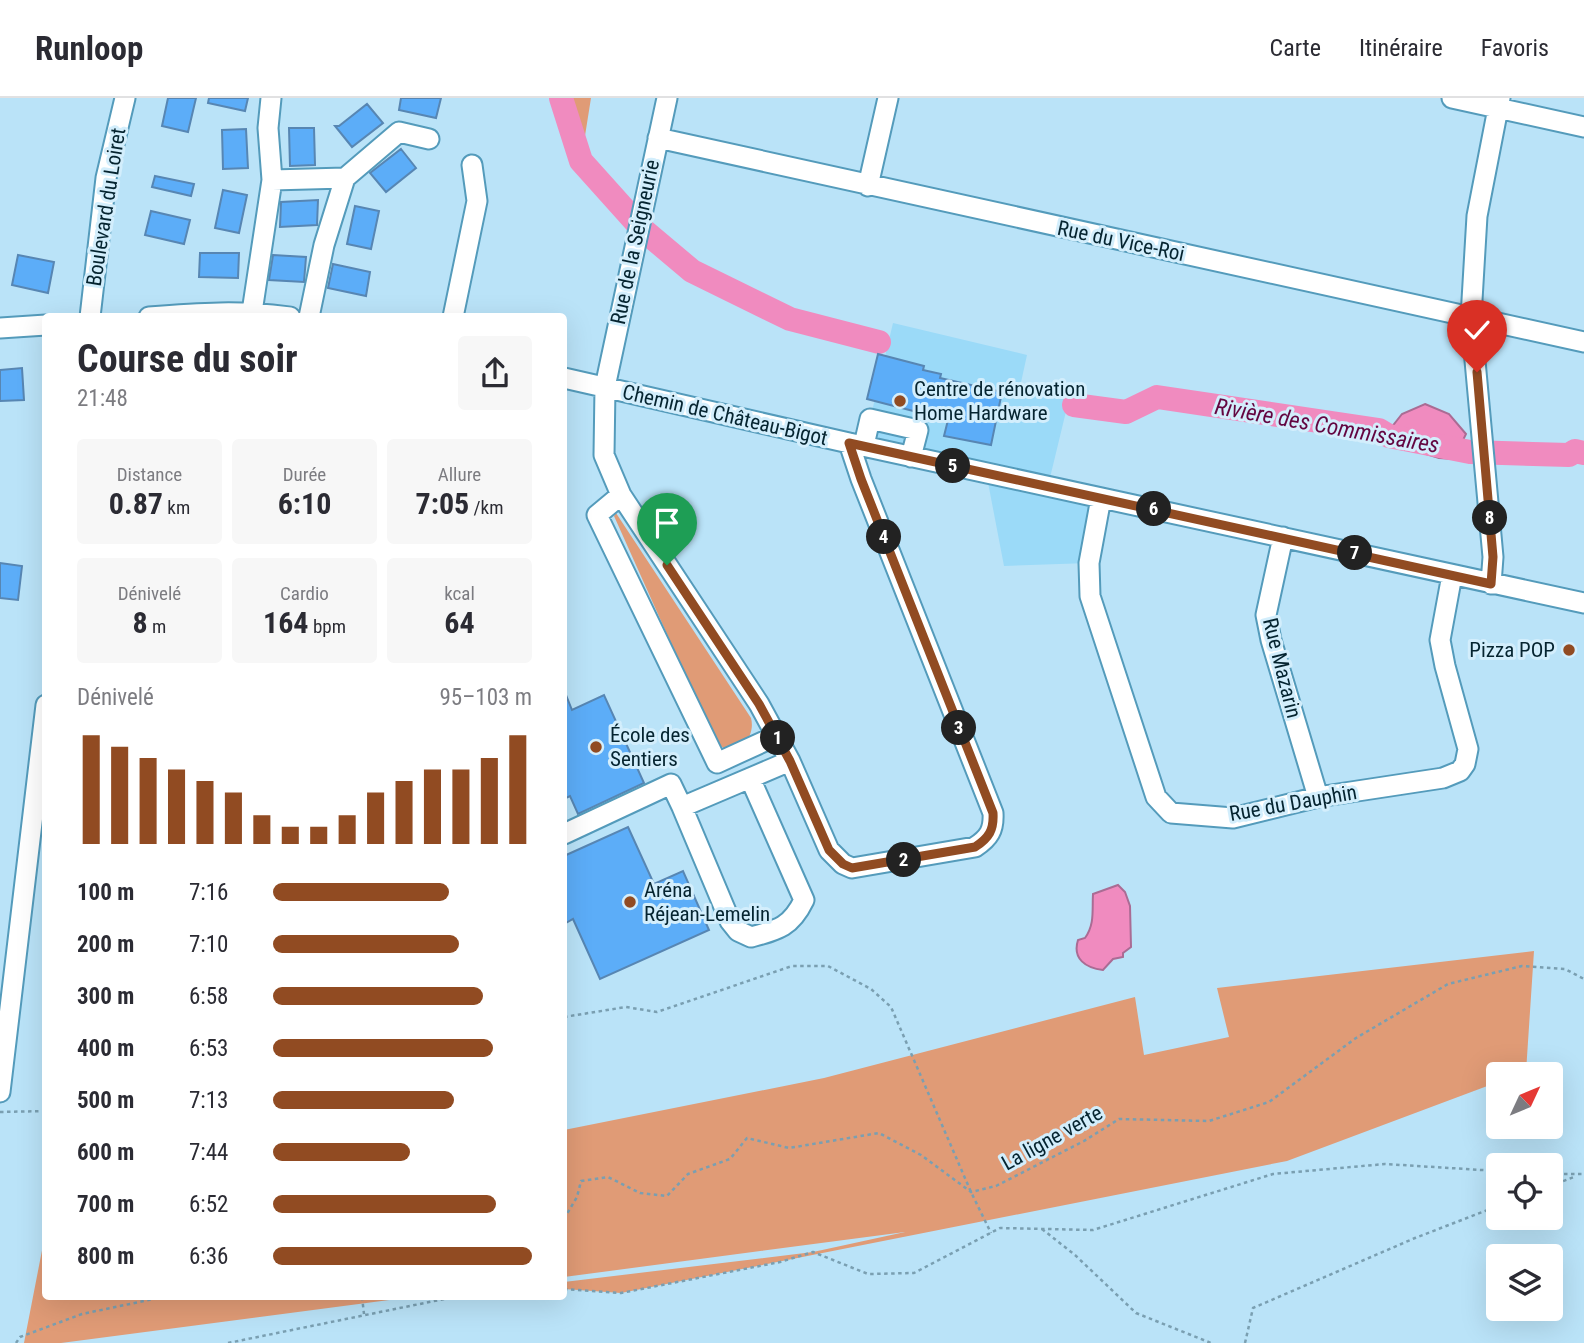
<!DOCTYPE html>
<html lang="fr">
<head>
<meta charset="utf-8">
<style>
	:root { --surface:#fff; --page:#f7f7f7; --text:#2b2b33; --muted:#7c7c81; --line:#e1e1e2; --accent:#914b22 }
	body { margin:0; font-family:"Roboto Condensed",sans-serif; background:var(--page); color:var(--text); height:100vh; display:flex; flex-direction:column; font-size:26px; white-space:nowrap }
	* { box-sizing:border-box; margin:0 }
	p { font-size:23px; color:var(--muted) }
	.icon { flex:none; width:38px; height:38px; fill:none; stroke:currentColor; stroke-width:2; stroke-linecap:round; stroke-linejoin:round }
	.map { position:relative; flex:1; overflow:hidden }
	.sheet { position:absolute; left:42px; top:215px; width:525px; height:987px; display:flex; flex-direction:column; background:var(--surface); border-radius:7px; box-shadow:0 7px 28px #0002 }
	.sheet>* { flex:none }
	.needle { width:46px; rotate:46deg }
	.controls { position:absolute; left:1486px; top:964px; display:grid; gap:14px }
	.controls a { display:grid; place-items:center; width:77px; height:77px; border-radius:7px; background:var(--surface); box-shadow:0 7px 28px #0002; font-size:35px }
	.pin { position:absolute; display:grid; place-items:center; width:60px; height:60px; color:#fff; margin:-72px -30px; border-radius:50% 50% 50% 0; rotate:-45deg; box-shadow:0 0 7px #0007 }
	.pin .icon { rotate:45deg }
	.km { position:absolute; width:35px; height:35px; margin:-18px; border-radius:50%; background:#222; color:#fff; font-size:19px; line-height:35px; text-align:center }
	.round { display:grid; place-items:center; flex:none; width:74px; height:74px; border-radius:7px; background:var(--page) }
	.overview { display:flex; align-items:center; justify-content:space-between; height:119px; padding:0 35px }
	h1 { font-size:38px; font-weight:700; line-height:52px }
	.stats { display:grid; grid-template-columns:repeat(3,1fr); gap:10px; height:119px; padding:7px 35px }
	.stats div { display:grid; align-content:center; border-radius:7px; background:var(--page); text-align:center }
	.stats b { font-size:30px; font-weight:700 }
	.stats small { font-size:19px; font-weight:400 }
	.stats p { font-size:19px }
	.chart { height:196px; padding:14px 35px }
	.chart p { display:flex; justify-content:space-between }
	.chart svg { width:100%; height:126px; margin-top:7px; stroke:var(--accent); stroke-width:6 }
	ul { padding:0 35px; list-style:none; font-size:23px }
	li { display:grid; grid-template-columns:112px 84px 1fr; align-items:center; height:52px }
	li i { height:18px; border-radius:9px; background:var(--accent) }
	header { display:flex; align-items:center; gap:42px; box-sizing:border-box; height:98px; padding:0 35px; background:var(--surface); border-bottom:2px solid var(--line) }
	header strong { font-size:33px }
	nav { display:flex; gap:38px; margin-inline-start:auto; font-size:24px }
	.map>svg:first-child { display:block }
	.built { fill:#9bdaf8 }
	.green { fill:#e09b76 }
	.water { fill:#f08bbf; stroke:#aa6c94; stroke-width:2 }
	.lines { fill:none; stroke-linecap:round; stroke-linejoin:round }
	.river { stroke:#f08bbf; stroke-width:24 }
	.building { fill:#5cadf8; stroke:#5786b3; stroke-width:2 }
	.minor-casing { stroke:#549bbb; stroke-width:23 }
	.path { stroke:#7a9fb1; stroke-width:2.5; stroke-dasharray:3.5 3.5; stroke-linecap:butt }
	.minor { stroke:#fff; stroke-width:19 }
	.route-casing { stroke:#fff; stroke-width:14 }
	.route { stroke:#914b22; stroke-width:9 }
	.poi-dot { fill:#914b22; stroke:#d3eefc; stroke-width:2.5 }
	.labels { text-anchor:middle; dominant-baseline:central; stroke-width:6; stroke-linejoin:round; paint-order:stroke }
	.street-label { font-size:21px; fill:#052430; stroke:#d3eefc }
	.poi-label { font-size:21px; fill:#052430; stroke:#d3eefc; text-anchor:start }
	.water-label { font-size:23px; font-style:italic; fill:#630641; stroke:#d3eefc }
</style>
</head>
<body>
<header>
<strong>Runloop</strong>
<nav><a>Carte</a><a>Itinéraire</a><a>Favoris</a></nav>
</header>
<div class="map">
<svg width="1584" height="1245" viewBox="0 0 1584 1245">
	<rect width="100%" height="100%" fill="#bae3f8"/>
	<!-- built -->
	<path class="built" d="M 893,225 L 1027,257 L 1020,289 L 1069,301 L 1048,388 L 1101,400 L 1089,465 L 1004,468 L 986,374 L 864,347 Z"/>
	<!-- green -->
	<path class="green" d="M 561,0 L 591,0 L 581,63 Z
		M 616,415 L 751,620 C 756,638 739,660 722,649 C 719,647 717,644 714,641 L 614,418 Z
		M 1534,853 L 1526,974 L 1519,976 L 1498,976 L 1498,984 L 1287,1063 L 621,1195 L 564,1191 L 564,1184 L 813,1154 L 905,1134 L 564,1179 L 564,1032 L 824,980 L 1135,899 L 1144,957 L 1229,939 L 1217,890 Z
		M 45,1137 L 46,1199 L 412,1199 L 61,1245 L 24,1245 Z"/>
	<!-- water -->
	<path class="water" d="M 1425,306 L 1449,316 L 1466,336 L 1454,361 L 1439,360 L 1406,350 L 1391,330 L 1402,316 Z
		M 1118,787 L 1125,794 L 1130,808 L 1131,849 L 1123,855 L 1123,859 L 1113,861 L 1103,872 C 1086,870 1072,861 1078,842 L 1085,840 C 1095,826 1092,812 1093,796 Z"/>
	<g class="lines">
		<!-- river -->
		<path class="river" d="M 561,0 L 581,63 L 642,131 L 692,173 L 790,221 L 879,244
			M 1074,307 L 1126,314 L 1157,299 L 1379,332 L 1389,338 L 1470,354 L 1569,357 L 1575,353 L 1584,355"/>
	</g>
	<!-- building -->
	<path class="building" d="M 168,0 L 196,0 L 188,34 L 162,28 Z
		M 209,0 L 248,0 L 245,13 L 208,5 Z
		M 401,0 L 441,0 L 436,20 L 399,12 Z
		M 367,6 L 383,25 L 352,49 L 335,28 L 339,28 Z
		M 289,30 L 314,30 L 315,67 L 290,68 Z
		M 246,31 L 248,70 L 223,71 L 222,32 Z
		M 401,51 L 416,70 L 386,94 L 370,75 Z
		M 155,78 L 194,86 L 191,98 L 152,89 Z
		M 223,92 L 247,97 L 239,135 L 215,130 Z
		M 318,102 L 317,127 L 280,129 L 281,104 Z
		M 355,108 L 379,113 L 371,151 L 347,146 Z
		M 151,113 L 190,122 L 184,146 L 145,137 Z
		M 200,155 L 239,155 L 238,180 L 199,179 Z
		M 18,157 L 54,164 L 48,195 L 12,187 Z
		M 273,157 L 306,159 L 304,184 L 269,182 Z
		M 333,166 L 370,174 L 366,198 L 328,190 Z
		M 878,256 L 924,268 L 923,272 L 941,276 L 940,280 L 1002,294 L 991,347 L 944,338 L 948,322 L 867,301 Z
		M 22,270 L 24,302 L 0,303 L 0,272 Z
		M 0,465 L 22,468 L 18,502 L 0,500 Z
		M 564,592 L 572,612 L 604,597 L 644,685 L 578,716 L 570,698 L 564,701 Z
		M 628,729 L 654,786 L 683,773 L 709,832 L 600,881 L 573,821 L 564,826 L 564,758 Z"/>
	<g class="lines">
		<!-- minor casing -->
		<g class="minor-casing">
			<path id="minor" d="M 271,0 L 268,30 L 272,82
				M 667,0 L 605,289 L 604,357 L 621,397 L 759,606 L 790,663 L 829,752 L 843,766 L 852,770 L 975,749 C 989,740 994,732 993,715 L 861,381 L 849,345
				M 1452,0 L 1584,29
				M 658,40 L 1584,244
				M 345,80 L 399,34 L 429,41
				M 868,88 L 888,0
				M 252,214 L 272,82 L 345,80 L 324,147 L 309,219
				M 90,219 L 106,80 L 125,0
				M 149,219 C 197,215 243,212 290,219
				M 453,219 L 477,103 L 472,67
				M 0,230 L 46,227
				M 564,280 L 849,345 L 1584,505
				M 864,347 L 870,321 L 918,332 L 911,359
				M 621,397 L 597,417 L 717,665 L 776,638
				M 1101,400 L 1089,465 L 1090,498 L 1156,699 L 1171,715 L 1233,720 L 1318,699 L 1443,680 L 1460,673 L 1465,666 L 1468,651 L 1445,568 L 1440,542 L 1452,477
				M 1283,439 L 1266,517 L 1271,542 L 1318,699
				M 1491,486 L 1493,459 L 1471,219 L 1477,118 L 1500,0
				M 750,680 L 804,802 C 791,829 778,832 751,839 L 738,833 L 730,823 L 682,709 L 790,663
				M 564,736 L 671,686 L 682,709
				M 0,994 L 46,607"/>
		</g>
		<!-- path -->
		<path class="path" d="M 564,919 L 626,909 L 657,914 L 792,868 L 828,868 L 871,891 L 891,909 L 971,1094 L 991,1135
			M 0,1014 L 46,1013
			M 1550,1076 L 1584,1076
			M 1550,1088 L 1574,1079
			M 564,1121 L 577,1099 L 581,1083 L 608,1079 L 640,1095 L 667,1098 L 688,1076 L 730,1061 L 747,1040 L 789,1050 L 879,1035 L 921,1057 L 971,1094 L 996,1088 L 1084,1043 L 1119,1021 L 1209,1023 L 1269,1004 L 1356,940 L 1448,886 L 1522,868 L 1565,871 L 1584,881
			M 1042,1131 L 1075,1157 L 1136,1215 L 1211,1245
			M 564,1191 L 621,1195 L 780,1164 L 813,1154 L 868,1176 L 914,1175 L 1000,1130 L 1093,1132 L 1273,1076 L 1385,1066 L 1498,1073
			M 362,1199 L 364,1216
			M 16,1245 L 20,1239 L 82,1216 L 163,1199
			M 228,1245 L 454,1199
			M 1245,1245 L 1253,1210 L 1415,1140 L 1498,1108"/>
		<!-- minor -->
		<use href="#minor" class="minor"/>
	</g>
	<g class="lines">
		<!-- route casing -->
		<g class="route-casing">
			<path id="route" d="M 667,467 L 759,606 L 790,663 L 829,752 L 843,766 L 852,770 L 975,749 C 989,740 994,732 993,715 L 861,381 L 849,345 L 1491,486 L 1493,459 L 1477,274"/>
		</g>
		<!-- route -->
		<use href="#route" class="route"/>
	</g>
	<!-- markers -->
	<g class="poi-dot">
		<circle cx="900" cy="303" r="7"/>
		<circle cx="1569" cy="552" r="7"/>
		<circle cx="596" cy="649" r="7"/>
		<circle cx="630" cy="804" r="7"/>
	</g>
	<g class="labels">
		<!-- street labels -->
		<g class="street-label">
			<text transform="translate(106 109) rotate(-81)">Boulevard du Loiret</text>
			<text transform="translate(1121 143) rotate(12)">Rue du Vice-Roi</text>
			<text transform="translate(635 144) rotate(-78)">Rue de la Seigneurie</text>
			<text transform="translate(725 317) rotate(13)">Chemin de Château-Bigot</text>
			<text transform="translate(1282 570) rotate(76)">Rue Mazarin</text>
			<text transform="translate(1293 705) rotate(-10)">Rue du Dauphin</text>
			<text transform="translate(1052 1040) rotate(-29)">La ligne verte</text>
		</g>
		<!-- poi labels -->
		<g class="poi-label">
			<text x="914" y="291">Centre de rénovation<tspan x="914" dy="24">Home Hardware</tspan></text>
			<text x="1555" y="552" text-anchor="end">Pizza POP</text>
			<text x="610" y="637">École des<tspan x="610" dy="24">Sentiers</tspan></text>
			<text x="644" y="792">Aréna<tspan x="644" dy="24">Réjean‑Lemelin</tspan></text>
		</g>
		<!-- water labels -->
		<g class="water-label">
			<text transform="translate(1327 328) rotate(10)">Rivière des Commissaires</text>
		</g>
	</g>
</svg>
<div class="controls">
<a><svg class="needle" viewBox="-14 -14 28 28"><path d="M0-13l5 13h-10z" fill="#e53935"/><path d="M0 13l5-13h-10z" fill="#7c7c81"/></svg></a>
<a><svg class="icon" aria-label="locate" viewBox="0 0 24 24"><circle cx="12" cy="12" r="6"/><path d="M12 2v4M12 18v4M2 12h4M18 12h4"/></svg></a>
<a><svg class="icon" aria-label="layers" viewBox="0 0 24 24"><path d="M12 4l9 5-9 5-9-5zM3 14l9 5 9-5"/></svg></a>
</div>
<div class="pin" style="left:667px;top:467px;background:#1e9e55"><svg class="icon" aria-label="arrive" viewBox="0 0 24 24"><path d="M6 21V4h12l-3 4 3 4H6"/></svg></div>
<div class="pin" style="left:1477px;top:274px;background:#d93025"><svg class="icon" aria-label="check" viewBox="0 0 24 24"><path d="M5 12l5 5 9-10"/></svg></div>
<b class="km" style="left:778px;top:640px">1</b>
<b class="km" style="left:904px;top:762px">2</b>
<b class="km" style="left:959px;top:630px">3</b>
<b class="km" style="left:884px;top:439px">4</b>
<b class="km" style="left:953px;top:368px">5</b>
<b class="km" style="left:1154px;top:411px">6</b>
<b class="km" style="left:1355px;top:455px">7</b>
<b class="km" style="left:1490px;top:420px">8</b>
<section class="sheet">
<div class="overview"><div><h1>Course du soir</h1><p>21:48</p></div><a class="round"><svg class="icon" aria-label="share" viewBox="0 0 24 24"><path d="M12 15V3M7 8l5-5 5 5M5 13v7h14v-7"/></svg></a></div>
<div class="stats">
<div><p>Distance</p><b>0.87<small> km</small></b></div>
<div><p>Durée</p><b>6:10</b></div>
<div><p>Allure</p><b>7:05<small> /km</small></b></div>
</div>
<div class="stats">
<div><p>Dénivelé</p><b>8<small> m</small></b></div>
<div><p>Cardio</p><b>164<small> bpm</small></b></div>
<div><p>kcal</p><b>64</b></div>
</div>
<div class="chart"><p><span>Dénivelé</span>95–103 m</p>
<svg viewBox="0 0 160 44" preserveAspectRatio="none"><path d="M5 44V6M15 44V10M25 44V14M35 44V18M45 44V22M55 44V26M65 44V34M75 44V38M85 44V38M95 44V34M105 44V26M115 44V22M125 44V18M135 44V18M145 44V14M155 44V6"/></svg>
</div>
<ul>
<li><b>100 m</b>7:16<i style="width:68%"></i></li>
<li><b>200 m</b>7:10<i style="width:72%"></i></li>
<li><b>300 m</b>6:58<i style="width:81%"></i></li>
<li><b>400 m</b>6:53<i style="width:85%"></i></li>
<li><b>500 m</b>7:13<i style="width:70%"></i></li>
<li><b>600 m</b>7:44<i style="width:53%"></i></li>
<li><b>700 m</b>6:52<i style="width:86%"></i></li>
<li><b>800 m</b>6:36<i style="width:100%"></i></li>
</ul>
</section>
</div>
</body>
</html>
